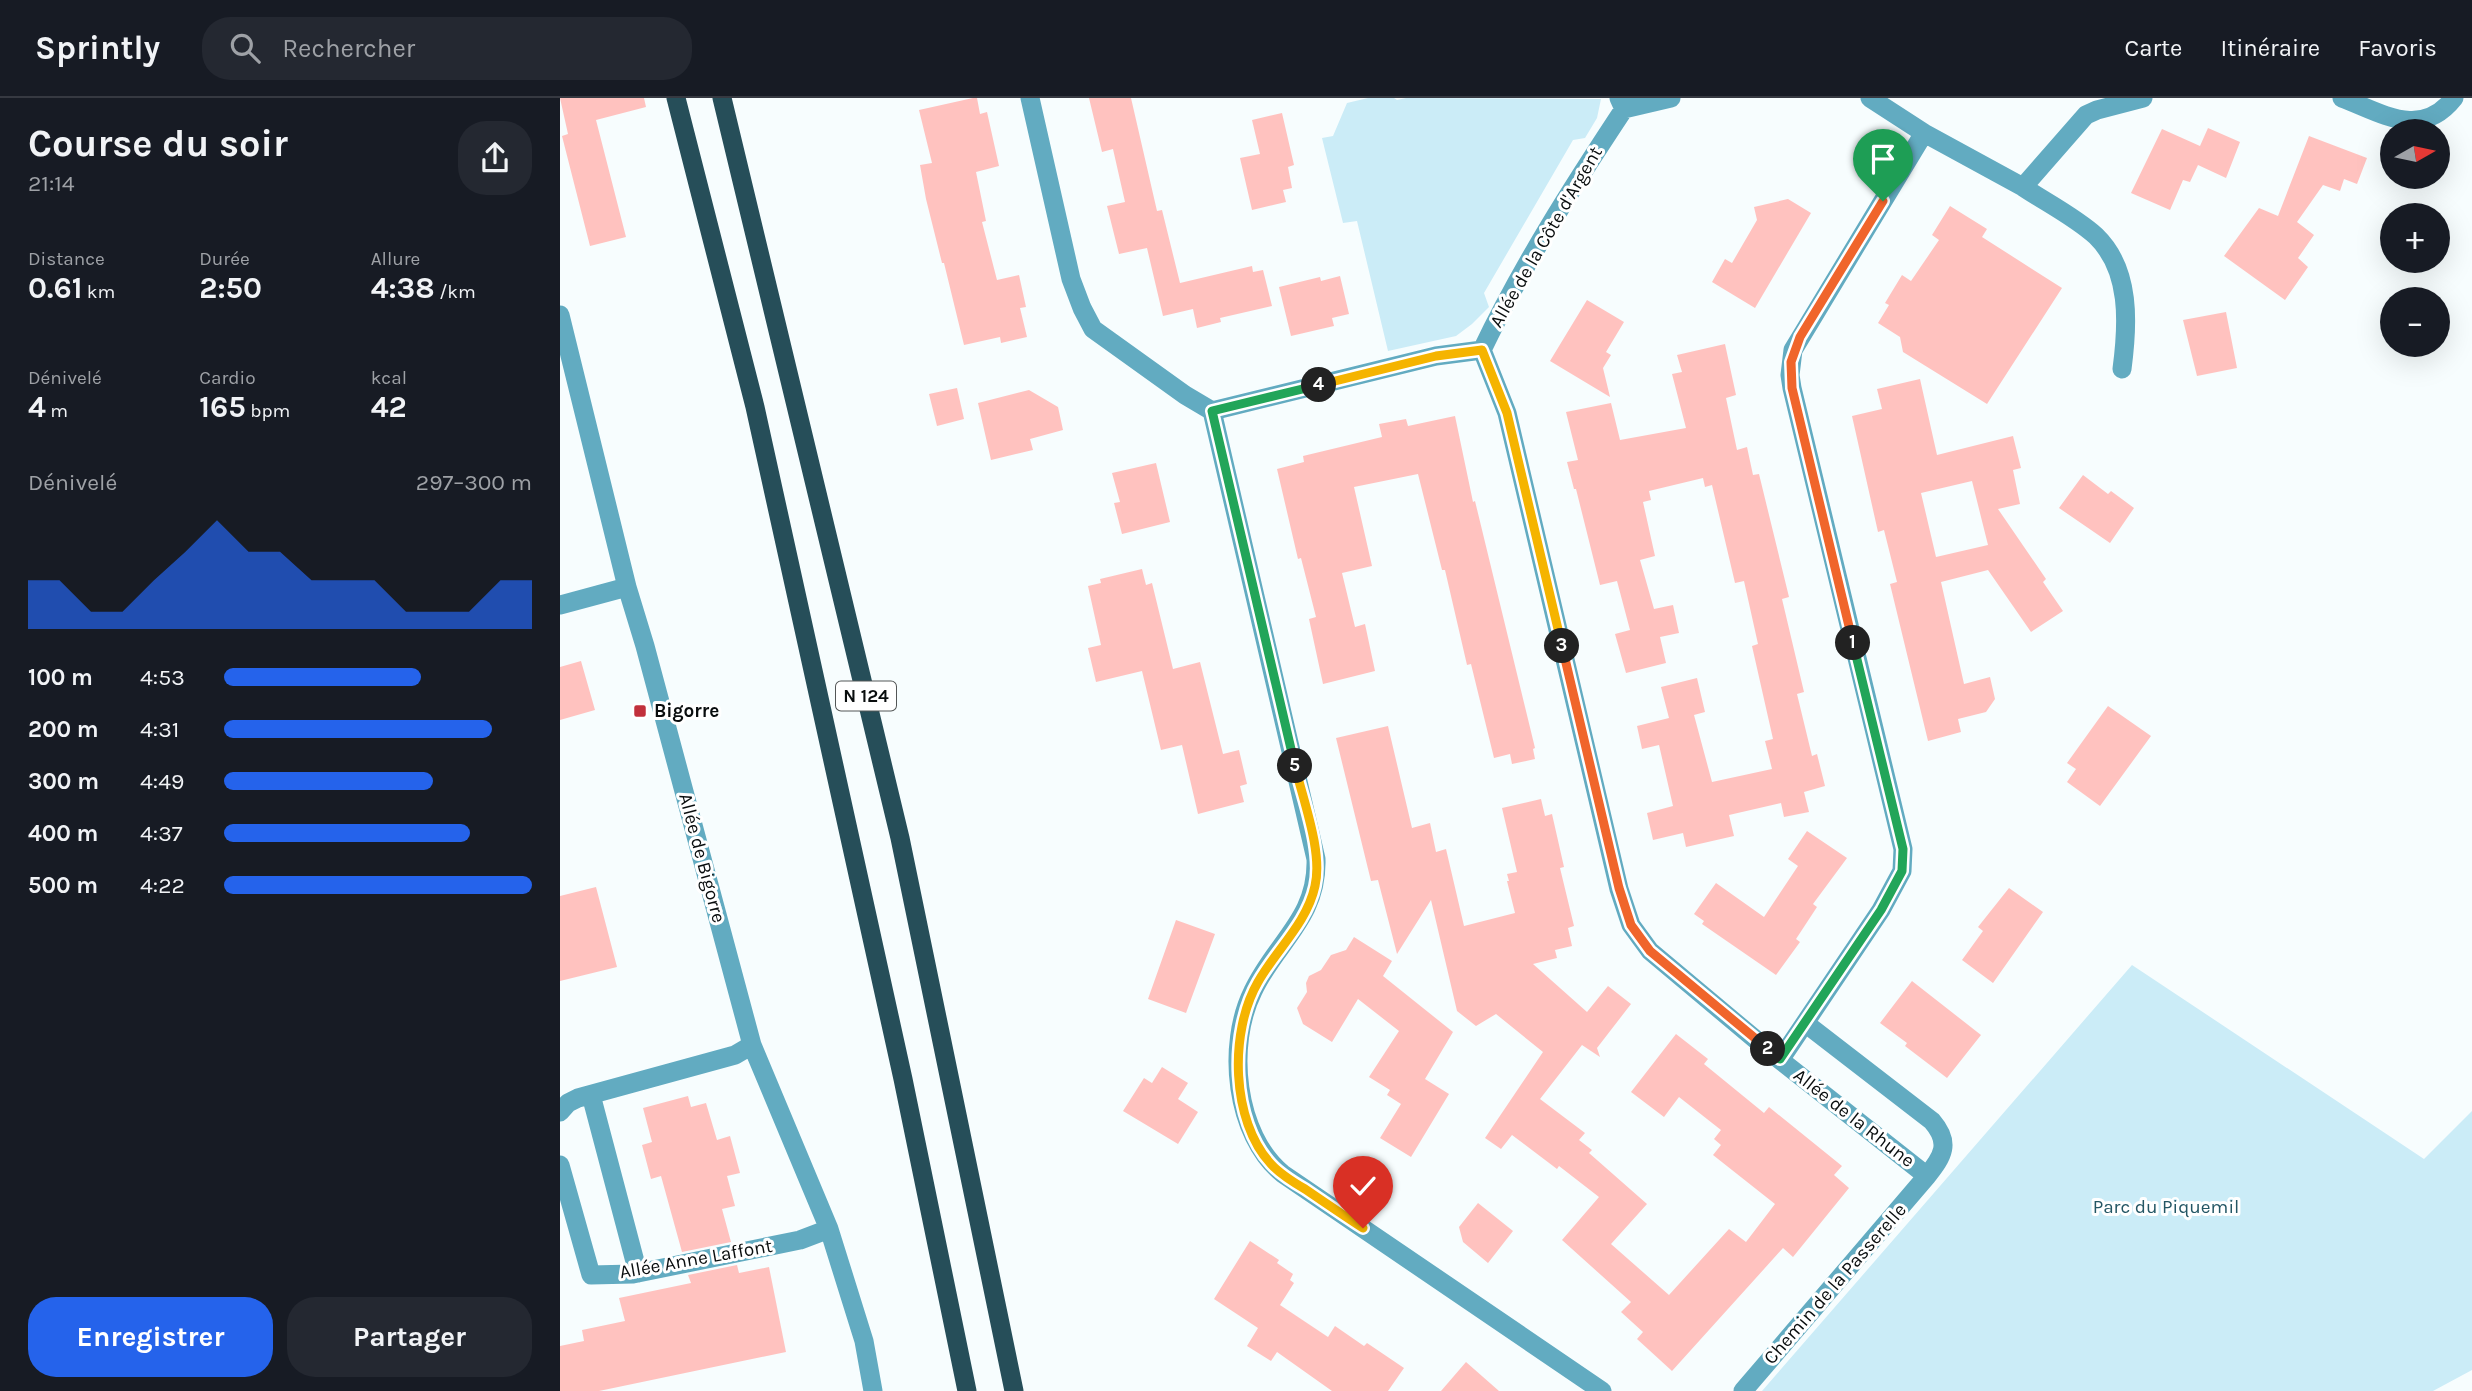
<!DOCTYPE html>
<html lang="fr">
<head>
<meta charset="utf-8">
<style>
	:root { --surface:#171b24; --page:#242831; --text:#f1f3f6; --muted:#9ea1a6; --line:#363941; --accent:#2563eb }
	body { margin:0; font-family:Karla,sans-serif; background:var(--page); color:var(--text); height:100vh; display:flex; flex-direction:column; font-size:26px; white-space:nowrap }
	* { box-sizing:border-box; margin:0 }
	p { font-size:23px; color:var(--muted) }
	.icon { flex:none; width:38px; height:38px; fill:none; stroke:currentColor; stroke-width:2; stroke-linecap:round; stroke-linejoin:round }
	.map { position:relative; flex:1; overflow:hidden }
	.side { display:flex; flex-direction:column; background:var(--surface); width:560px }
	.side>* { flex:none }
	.needle { width:46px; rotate:81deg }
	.tools { position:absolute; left:1820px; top:21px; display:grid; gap:14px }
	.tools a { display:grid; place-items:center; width:70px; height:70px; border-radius:50%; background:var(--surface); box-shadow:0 7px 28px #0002; font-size:35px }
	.pin { position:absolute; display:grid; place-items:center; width:60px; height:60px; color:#fff; margin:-72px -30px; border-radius:50% 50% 50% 0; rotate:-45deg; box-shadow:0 0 7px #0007 }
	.pin .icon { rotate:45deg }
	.km { position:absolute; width:35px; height:35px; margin:-18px; border-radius:50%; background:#222; color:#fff; font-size:19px; line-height:35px; text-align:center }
	.round { display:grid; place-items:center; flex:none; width:74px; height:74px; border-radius:28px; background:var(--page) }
	.overview { display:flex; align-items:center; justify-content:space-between; height:119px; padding:0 28px }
	h1 { font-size:38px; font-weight:700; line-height:52px }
	.stats { display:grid; grid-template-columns:repeat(3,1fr); gap:10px; height:119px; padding:7px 28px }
	.stats div { display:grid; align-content:center }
	.stats b { font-size:30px; font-weight:700 }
	.stats small { font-size:19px; font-weight:400 }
	.stats p { font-size:19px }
	.chart { height:196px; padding:14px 28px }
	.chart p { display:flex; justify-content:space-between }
	.chart svg { width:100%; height:126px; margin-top:7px; fill:var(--accent); opacity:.7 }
	.primary-button { display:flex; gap:14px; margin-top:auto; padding:14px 28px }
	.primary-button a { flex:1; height:80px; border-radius:28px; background:var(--accent); color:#fff; font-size:28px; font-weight:700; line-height:80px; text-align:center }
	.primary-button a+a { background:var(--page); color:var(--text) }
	ul { padding:0 28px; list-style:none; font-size:23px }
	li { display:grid; grid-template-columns:112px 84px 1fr; align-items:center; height:52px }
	li i { height:18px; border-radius:9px; background:var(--accent) }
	header { display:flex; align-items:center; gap:42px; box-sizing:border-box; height:98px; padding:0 35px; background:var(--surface); border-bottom:2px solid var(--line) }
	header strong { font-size:33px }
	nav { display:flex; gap:38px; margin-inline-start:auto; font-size:24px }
	.search { width:490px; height:63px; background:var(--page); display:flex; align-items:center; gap:18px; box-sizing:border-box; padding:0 24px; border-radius:28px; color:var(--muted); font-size:26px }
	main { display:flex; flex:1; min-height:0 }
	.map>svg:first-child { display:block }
	.green { fill:#cbecf7 }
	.building { fill:#ffc2bf; fill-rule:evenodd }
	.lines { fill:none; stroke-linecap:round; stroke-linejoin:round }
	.minor { stroke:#62abc1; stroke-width:19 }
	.trunk { stroke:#264e59; stroke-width:19 }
	.split-1-casing { stroke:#fff; stroke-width:14 }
	.split-2-casing { stroke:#fff; stroke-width:14 }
	.split-3-casing { stroke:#fff; stroke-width:14 }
	.split-4-casing { stroke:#fff; stroke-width:14 }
	.split-5-casing { stroke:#fff; stroke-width:14 }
	.split-6-casing { stroke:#fff; stroke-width:14 }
	.split-1 { stroke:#f0652b; stroke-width:9 }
	.split-2 { stroke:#22a559; stroke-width:9 }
	.split-3 { stroke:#f0652b; stroke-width:9 }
	.split-4 { stroke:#f5b400; stroke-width:9 }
	.split-5 { stroke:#22a559; stroke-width:9 }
	.split-6 { stroke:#f5b400; stroke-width:9 }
	.poi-dot { fill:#c1303c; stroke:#fff; stroke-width:2.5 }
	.labels { text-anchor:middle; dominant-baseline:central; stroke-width:6; stroke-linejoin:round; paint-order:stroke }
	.shield { fill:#fff; stroke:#535656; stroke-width:2 }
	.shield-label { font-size:18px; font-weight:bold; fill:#090d0e }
	.street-label { font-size:19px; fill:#090d0e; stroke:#fff }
	.poi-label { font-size:19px; font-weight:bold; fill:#090d0e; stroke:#fff; text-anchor:start }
	.park-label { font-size:19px; fill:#235664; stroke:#fff }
</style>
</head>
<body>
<header>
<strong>Sprintly</strong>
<div class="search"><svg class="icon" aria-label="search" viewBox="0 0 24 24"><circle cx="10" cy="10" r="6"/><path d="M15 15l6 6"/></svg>Rechercher</div>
<nav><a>Carte</a><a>Itinéraire</a><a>Favoris</a></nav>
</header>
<main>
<section class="side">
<div class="overview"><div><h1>Course du soir</h1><p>21:14</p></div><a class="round"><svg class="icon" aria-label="share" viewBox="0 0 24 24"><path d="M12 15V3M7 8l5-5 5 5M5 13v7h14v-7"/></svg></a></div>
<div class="stats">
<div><p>Distance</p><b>0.61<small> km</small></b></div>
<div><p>Durée</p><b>2:50</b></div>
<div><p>Allure</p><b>4:38<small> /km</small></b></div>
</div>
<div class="stats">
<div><p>Dénivelé</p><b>4<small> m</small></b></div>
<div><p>Cardio</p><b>165<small> bpm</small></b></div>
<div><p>kcal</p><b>42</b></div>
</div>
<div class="chart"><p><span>Dénivelé</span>297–300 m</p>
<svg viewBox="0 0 160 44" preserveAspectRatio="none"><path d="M0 44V27L10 27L20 38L30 38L40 27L50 17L60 6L70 17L80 17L90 27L100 27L110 27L120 38L130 38L140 38L150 27L160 27V44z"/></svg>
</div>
<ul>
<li><b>100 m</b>4:53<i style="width:64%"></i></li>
<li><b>200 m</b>4:31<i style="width:87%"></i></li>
<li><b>300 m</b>4:49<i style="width:68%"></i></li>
<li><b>400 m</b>4:37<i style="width:80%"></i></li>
<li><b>500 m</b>4:22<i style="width:100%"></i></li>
</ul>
<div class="primary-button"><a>Enregistrer</a><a>Partager</a></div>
</section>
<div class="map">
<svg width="1912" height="1293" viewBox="0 0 1912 1293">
	<rect width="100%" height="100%" fill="#f7fdfe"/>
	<!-- green -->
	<path class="green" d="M 808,0 L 834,0 L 837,2 L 846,0 L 1041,1 L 1037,20 L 1025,40 L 1013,42 L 924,195 L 929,209 L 912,226 L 896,238 L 828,253 L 797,123 L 783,125 L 762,40 L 773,38 L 787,5 Z
		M 1572,867 L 1864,1061 L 1912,1013 L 1912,1272 L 1873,1293 L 1202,1293 Z"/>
	<!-- building -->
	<path class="building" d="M 0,0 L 84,0 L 86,9 L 36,22 L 66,139 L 30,148 L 2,38 L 8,36 Z
		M 413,0 L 417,0 L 420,16 L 427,14 L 439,68 L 416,74 L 426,123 L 422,124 L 437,182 L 459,177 L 466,209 L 460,210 L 467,239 L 441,245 L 440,239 L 404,247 L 384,165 L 382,165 L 366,101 L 360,67 L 372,65 L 359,12 Z
		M 529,0 L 571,0 L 597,113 L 602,112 L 620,185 L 692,168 L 693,174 L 703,172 L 712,208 L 660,220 L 661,224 L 637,230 L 633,211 L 603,218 L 587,150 L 559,156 L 547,108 L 565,104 L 553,51 L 542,54 Z
		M 722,15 L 734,67 L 728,69 L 732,90 L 723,92 L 726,104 L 692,112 L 680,60 L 700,56 L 692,22 Z
		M 1648,30 L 1680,44 L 1666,80 L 1638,67 L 1630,84 L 1623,82 L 1610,112 L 1571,95 L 1602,31 L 1640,48 Z
		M 1749,38 L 1807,60 L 1797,86 L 1784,81 L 1780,93 L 1763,87 L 1737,124 L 1754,137 L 1738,160 L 1748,169 L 1725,202 L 1664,158 L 1699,110 L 1718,118 Z
		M 1228,101 L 1251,115 L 1195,210 L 1152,184 L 1165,161 L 1172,165 L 1197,122 L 1194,109 Z
		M 1390,108 L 1427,131 L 1422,139 L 1502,190 L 1427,306 L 1343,254 L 1340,239 L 1318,225 L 1329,207 L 1325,205 L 1342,177 L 1351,183 L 1379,142 L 1372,137 Z
		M 780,178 L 789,216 L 772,220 L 774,228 L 731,238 L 719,189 L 760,179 L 761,183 Z
		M 1027,202 L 1064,224 L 1046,254 L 1051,257 L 1043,270 L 1050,299 L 990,263 Z
		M 1666,214 L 1677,270 L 1637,278 L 1623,222 Z
		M 1165,246 L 1176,297 L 1166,300 L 1177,352 L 1187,349 L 1193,377 L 1199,376 L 1229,499 L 1222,501 L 1244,594 L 1237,596 L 1252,658 L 1257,656 L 1265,688 L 1244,694 L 1249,714 L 1224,719 L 1221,705 L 1169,717 L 1174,738 L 1126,749 L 1123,735 L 1093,742 L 1087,715 L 1113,708 L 1099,647 L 1082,651 L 1077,628 L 1109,620 L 1101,589 L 1137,580 L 1145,614 L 1134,617 L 1152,684 L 1212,671 L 1205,643 L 1213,641 L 1192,548 L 1198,546 L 1184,483 L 1175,485 L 1152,387 L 1145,389 L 1143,380 L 1089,393 L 1091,402 L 1083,404 L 1095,458 L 1080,462 L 1094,511 L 1113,507 L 1119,535 L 1100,539 L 1106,565 L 1066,575 L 1055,536 L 1070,532 L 1057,483 L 1040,487 L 1016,391 L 1014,391 L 1007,364 L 1018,362 L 1006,314 L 1051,305 L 1060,342 L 1126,330 L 1112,276 L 1122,274 L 1117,257 Z
		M 1360,281 L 1377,357 L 1453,338 L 1461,370 L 1453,372 L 1460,406 L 1438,411 L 1486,481 L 1483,484 L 1503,513 L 1471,534 L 1428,472 L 1381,484 L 1404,586 L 1430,579 L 1435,601 L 1426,614 L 1398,621 L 1401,634 L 1368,643 L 1330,486 L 1337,484 L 1324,432 L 1318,434 L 1292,318 L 1322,311 L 1317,291 ZM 1412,383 L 1428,447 L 1376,459 L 1361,395 Z
		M 397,290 L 404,321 L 377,328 L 369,296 Z
		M 469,292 L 498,309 L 503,332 L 470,341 L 473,352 L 431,362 L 418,305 Z
		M 895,318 L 913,404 L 915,403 L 975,650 L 973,651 L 975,661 L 952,666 L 950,656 L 934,660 L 911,566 L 907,567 L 885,472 L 882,472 L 858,376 L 794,389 L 812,468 L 782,475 L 795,529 L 805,526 L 815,573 L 763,586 L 749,521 L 756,519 L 741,460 L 738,461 L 717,371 L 744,364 L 743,358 L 822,339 L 819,326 L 846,321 L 848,328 Z
		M 596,365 L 610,424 L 562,436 L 554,405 L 560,404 L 552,375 Z
		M 1523,377 L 1548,396 L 1551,393 L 1574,410 L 1550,445 L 1499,410 Z
		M 582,471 L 586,487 L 592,485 L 613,571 L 640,564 L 663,656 L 679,652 L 687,686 L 680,688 L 684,704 L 638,716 L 622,647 L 601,652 L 582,573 L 536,584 L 528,550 L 541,547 L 528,488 L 541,485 L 540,481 Z
		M 21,563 L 35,612 L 0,622 L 0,569 Z
		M 1548,608 L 1591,638 L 1540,708 L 1507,684 L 1516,671 L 1507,665 Z
		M 828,628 L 852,730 L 870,725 L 876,754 L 886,751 L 904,828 L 955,815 L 947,783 L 949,783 L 947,776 L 957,774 L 942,710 L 981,701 L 985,718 L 992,716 L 1004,769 L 1000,770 L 1014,828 L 1008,830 L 1012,848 L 995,852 L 997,860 L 973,866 L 1027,914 L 1048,888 L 1071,906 L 1037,950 L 1040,959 L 1022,947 L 980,1001 L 1025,1035 L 1019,1042 L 1032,1052 L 1029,1055 L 1087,1106 L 1051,1146 L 1109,1197 L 1169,1131 L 1186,1144 L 1215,1106 L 1153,1057 L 1161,1047 L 1154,1041 L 1161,1032 L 1119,999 L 1104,1019 L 1071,994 L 1116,936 L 1148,961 L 1144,966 L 1204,1015 L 1209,1009 L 1282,1068 L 1274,1077 L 1289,1090 L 1233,1159 L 1223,1150 L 1112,1273 L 1077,1241 L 1083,1234 L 1061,1214 L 1071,1204 L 1002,1142 L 1039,1099 L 999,1068 L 997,1071 L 952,1037 L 941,1051 L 925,1040 L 983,954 L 936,916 L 916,928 L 897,913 L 871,802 L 837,856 L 818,782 L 811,783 L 776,640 Z
		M 1247,733 L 1287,760 L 1253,806 L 1257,809 L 1236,841 L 1240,844 L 1216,877 L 1142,826 L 1144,823 L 1134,816 L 1156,785 L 1204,819 L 1238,768 L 1228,761 Z
		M 36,789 L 57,869 L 0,883 L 0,798 Z
		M 1449,790 L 1483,814 L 1433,885 L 1402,862 L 1423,833 L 1418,829 Z
		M 616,822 L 655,836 L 626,915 L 588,901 Z
		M 794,839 L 832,863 L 823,878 L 893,934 L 865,981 L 889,996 L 851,1059 L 820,1040 L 841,1006 L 827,997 L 830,992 L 809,979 L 839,933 L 798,901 L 772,944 L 743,926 L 737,910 L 747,894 L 746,885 L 749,878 L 761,872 L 771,857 L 786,852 Z
		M 1352,883 L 1421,937 L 1387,980 L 1345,948 L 1347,945 L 1320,925 Z
		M 602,969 L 628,985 L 618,1001 L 638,1014 L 618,1046 L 563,1013 L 584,980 L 592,985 Z
		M 128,998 L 131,1009 L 146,1005 L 157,1042 L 170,1038 L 180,1075 L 167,1078 L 175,1108 L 162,1111 L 171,1144 L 122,1154 L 101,1078 L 91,1081 L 82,1047 L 92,1044 L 83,1010 Z
		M 918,1105 L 953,1133 L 928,1165 L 903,1144 L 899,1129 Z
		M 690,1143 L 719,1162 L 717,1165 L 733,1176 L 730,1182 L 734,1185 L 720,1207 L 768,1239 L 775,1228 L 804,1248 L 807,1245 L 844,1270 L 828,1293 L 772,1293 L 717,1254 L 711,1263 L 687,1248 L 698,1230 L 654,1201 Z
		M 177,1167 L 179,1175 L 209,1169 L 226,1254 L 39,1293 L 0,1293 L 0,1248 L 24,1243 L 22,1232 L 65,1223 L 59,1200 L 131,1185 L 128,1177 Z
		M 906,1264 L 939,1293 L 881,1293 Z"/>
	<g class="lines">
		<!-- minor -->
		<path class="minor" d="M 470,0 L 511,181 L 522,210 L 533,231 L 625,297 L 652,313 L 876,258 L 922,252 C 962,168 1013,88 1064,11 L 1059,0
			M 1310,0 L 1364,35
			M 1782,0 C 1822,15 1861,42 1894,0
			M 1064,11 L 1111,0
			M 1463,89 C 1487,105 1515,119 1536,138 C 1571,172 1568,226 1562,271
			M 0,217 L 67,489 L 85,548 L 192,947 L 269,1131 L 304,1243 L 313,1293
			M 922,252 L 947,315 L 1059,791 L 1071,827 L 1090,853 L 1220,962 L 1367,1078
			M 652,313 L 756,761 C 758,820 716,844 693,893 C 666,947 675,1037 723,1076 L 1042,1293
			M 0,507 L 67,489
			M 1220,962 L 1321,812 L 1342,773 L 1343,751 L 1232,290 L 1230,277 L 1233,252 L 1364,35 L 1463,89 L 1526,17 L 1537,12 L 1583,0
			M 31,997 L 78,1175
			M 0,1014 L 8,1005 L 18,1000 L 175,957 L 192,947
			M 0,1067 L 31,1177 L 73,1176 L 240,1142 L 269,1131
			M 1183,1293 L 1367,1078 C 1383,1058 1391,1045 1372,1023 L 1245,925"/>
		<!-- trunk -->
		<path class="trunk" d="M 116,0 L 195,309 L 343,981 L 407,1293
			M 162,0 L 340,740 L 454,1293"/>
	</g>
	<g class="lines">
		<!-- split-1 casing -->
		<g class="split-1-casing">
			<path id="split-1" d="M 1293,545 L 1232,290 L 1231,264 L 1240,239 L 1323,103"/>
		</g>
		<!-- split-2 casing -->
		<g class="split-2-casing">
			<path id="split-2" d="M 1208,951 L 1220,961 L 1321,812 L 1342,773 L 1343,751 L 1293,545"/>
		</g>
		<!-- split-3 casing -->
		<g class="split-3-casing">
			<path id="split-3" d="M 1002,548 L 1059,790 L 1071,827 L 1090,853 L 1208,951"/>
		</g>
		<!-- split-4 casing -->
		<g class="split-4-casing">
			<path id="split-4" d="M 759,287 L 876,258 L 922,252 L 947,315 L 1002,548"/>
		</g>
		<!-- split-5 casing -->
		<g class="split-5-casing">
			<path id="split-5" d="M 735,668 L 652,313 L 759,287"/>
		</g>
		<!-- split-6 casing -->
		<g class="split-6-casing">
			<path id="split-6" d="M 735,668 C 743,702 763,754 755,788 C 747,825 716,852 698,884 C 669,934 671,1023 711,1066 C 720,1076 733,1084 745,1091 C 764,1104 783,1117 803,1130"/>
		</g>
		<!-- split-1 -->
		<use href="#split-1" class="split-1"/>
		<!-- split-2 -->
		<use href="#split-2" class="split-2"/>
		<!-- split-3 -->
		<use href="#split-3" class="split-3"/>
		<!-- split-4 -->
		<use href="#split-4" class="split-4"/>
		<!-- split-5 -->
		<use href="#split-5" class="split-5"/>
		<!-- split-6 -->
		<use href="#split-6" class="split-6"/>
	</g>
	<!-- markers -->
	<rect class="poi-dot" x="73" y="606" width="14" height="14" rx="3.5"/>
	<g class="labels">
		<!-- shield labels -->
		<rect class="shield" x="276" y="583.5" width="60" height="29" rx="5"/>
		<g class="shield-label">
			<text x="306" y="598">N 124</text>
		</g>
		<!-- street labels -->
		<g class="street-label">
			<text transform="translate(986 139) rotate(-60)">Allée de la Côte d'Argent</text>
			<text transform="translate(142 760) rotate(75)">Allée de Bigorre</text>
			<text transform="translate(1294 1020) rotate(38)">Allée de la Rhune</text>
			<text transform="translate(136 1161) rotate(-10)">Allée Anne Laffont</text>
			<text transform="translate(1275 1186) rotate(-49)">Chemin de la Passerelle</text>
		</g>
		<!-- poi labels -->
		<g class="poi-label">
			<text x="94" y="613">Bigorre</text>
		</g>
		<!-- park labels -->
		<g class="park-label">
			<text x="1606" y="1109">Parc du Piquemil</text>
		</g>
	</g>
</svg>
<div class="tools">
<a><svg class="needle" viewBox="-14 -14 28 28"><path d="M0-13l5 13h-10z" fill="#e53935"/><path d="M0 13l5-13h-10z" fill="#9ea1a6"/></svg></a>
<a>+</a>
<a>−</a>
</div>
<div class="pin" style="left:1323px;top:103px;background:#1e9e55"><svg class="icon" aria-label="arrive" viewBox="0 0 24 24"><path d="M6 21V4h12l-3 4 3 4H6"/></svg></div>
<div class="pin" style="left:803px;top:1130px;background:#d93025"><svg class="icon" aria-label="check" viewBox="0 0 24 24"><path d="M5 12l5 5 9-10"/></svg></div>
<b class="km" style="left:1293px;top:545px">1</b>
<b class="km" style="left:1208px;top:951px">2</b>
<b class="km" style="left:1002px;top:548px">3</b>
<b class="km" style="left:759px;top:287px">4</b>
<b class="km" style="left:735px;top:668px">5</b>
</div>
</main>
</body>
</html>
